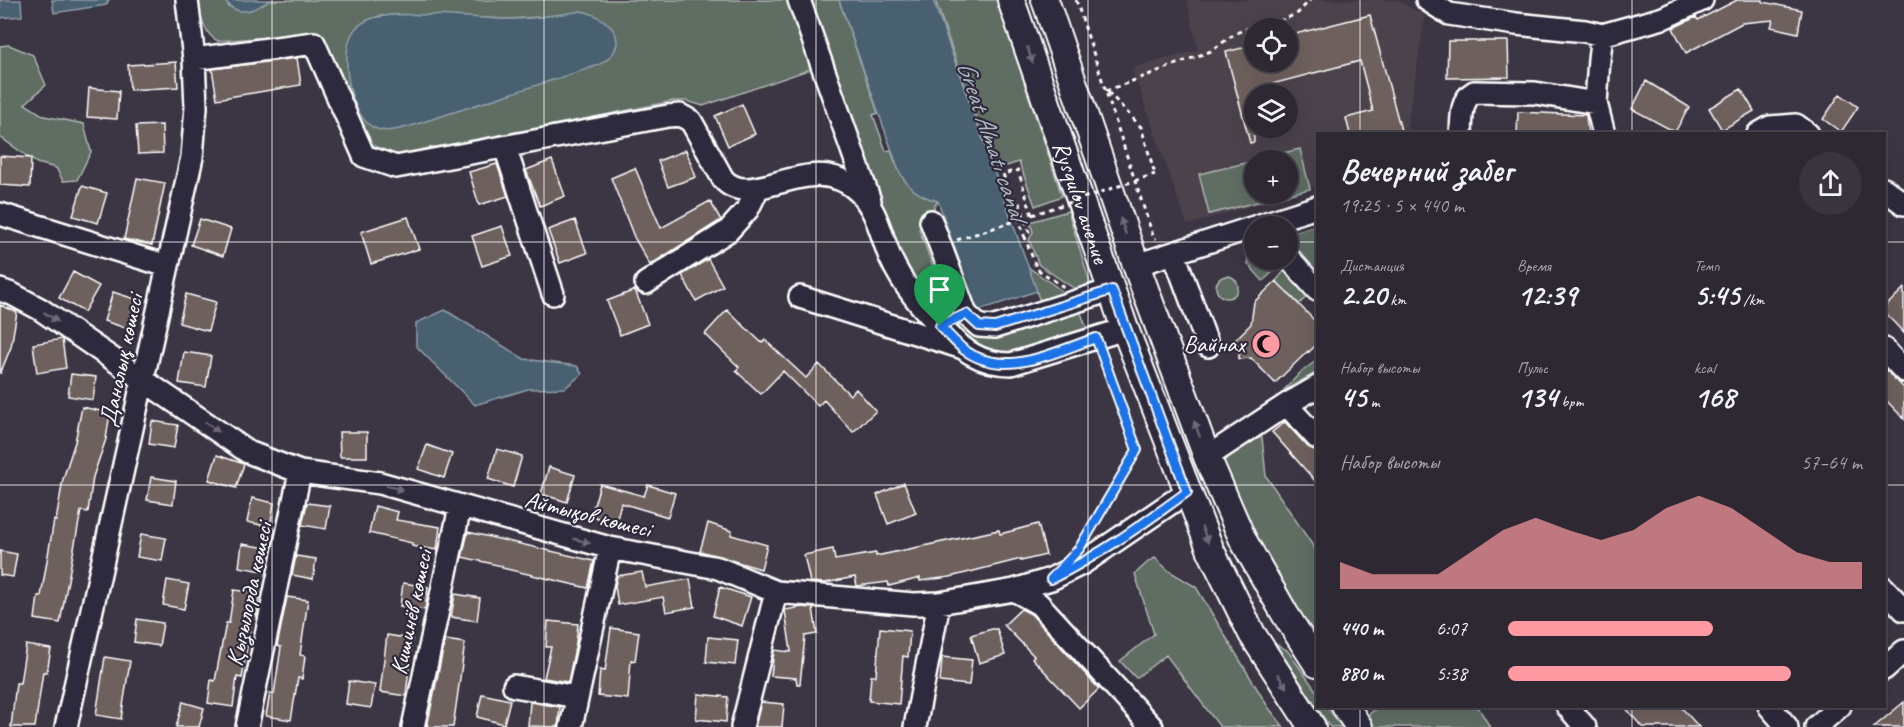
<!DOCTYPE html>
<html lang="ru">
<head>
<meta charset="utf-8">
<style>
	:root { --surface:#2d2832; --page:#39343e; --text:#f1f3f6; --muted:#a7a6ac; --line:#48444d; --accent:#ff9aa2 }
	body { margin:0; font-family:Caveat,sans-serif; background:var(--page); color:var(--text); height:100vh; display:flex; flex-direction:column; font-size:22px; white-space:nowrap }
	* { box-sizing:border-box; margin:0 }
	p { font-size:20px; color:var(--muted) }
	.icon { flex:none; width:33px; height:33px; fill:none; stroke:currentColor; stroke-width:2; stroke-linecap:round; stroke-linejoin:round }
	.map { position:relative; flex:1; overflow:hidden }
	.drawer { position:absolute; left:1316px; top:132px; width:570px; height:576px; display:flex; flex-direction:column; background:var(--surface); border-radius:0px; box-shadow:0 6px 24px #0002,0 0 0 2px var(--line) }
	.drawer>* { flex:none }
	.fabs { position:absolute; left:1244px; top:18px; display:grid; gap:12px }
	.fabs a { display:grid; place-items:center; width:54px; height:54px; border-radius:50%; background:var(--surface); box-shadow:0 6px 24px #0002,0 0 0 2px var(--line); font-size:30px }
	.pin { position:absolute; display:grid; place-items:center; width:51px; height:51px; color:#fff; margin:-62px -26px; border-radius:50% 50% 50% 0; rotate:-45deg; box-shadow:0 0 6px #0007 }
	.pin .icon { rotate:45deg }
	.round { display:grid; place-items:center; flex:none; width:63px; height:63px; border-radius:32px; background:var(--page) }
	.summary { display:flex; align-items:center; justify-content:space-between; height:102px; padding:0 24px }
	h1 { font-size:33px; font-weight:600; line-height:45px }
	.stats { display:grid; grid-template-columns:repeat(3,1fr); gap:9px; height:102px; padding:6px 24px }
	.stats div { display:grid; align-content:center }
	.stats b { font-size:30px; font-weight:600 }
	.stats small { font-size:16px; font-weight:400 }
	.stats p { font-size:16px }
	.chart { height:168px; padding:12px 24px }
	.chart p { display:flex; justify-content:space-between }
	.chart svg { width:100%; height:108px; margin-top:6px; fill:var(--accent); opacity:.7 }
	ul { padding:0 24px; list-style:none; font-size:20px }
	li { display:grid; grid-template-columns:96px 72px 1fr; align-items:center; height:45px }
	li i { height:15px; border-radius:8px; background:var(--accent) }
	.map>svg:first-child { display:block }
	.built { fill:#4b424b; fill-rule:evenodd }
	.green { fill:#5e6d64; stroke:#aeb6b2; stroke-width:1.5; fill-rule:evenodd }
	.water { fill:#486171; stroke:#91a0aa; stroke-width:1.5 }
	.building { fill:#6e615d; stroke:#fff; stroke-width:1.5 }
	.lines { fill:none; stroke-linecap:round; stroke-linejoin:round }
	.minor-casing { stroke:#fff; stroke-width:26 }
	.major-casing { stroke:#fff; stroke-width:30 }
	.path { stroke:#fff; stroke-width:3; stroke-dasharray:4.5 4.5; stroke-linecap:butt }
	.minor { stroke:#2f2a3d; stroke-width:21 }
	.major { stroke:#2f2a3d; stroke-width:26 }
	.path-bridge { stroke:#fff; stroke-width:3; stroke-dasharray:4.5 4.5; stroke-linecap:butt }
	.oneway { fill:#6d6a77 }
	.route-casing { stroke:#fff; stroke-width:12 }
	.route { stroke:#1a73e8; stroke-width:8 }
	.grid { fill:none; stroke:#fff; stroke-width:1.5; stroke-opacity:0.55 }
	.labels { text-anchor:middle; dominant-baseline:central; stroke-width:4.5; stroke-linejoin:round; paint-order:stroke }
	.street-label { font-size:24px; fill:#fff; stroke:#2f2a3d }
	.poi-label { font-size:24px; fill:#fff; stroke:#2f2a3d; text-anchor:end }
	.water-label { font-size:26px; font-style:italic; fill:#adb8bf; stroke:#2f2a3d }
</style>
</head>
<body>
<div class="map">
<svg width="1904" height="727" viewBox="0 0 1904 727">
	<rect width="100%" height="100%" fill="#3c3543"/>
	<filter id="ink" filterUnits="userSpaceOnUse"><feTurbulence type="fractalNoise" baseFrequency=".0167" numOctaves="2"/><feDisplacementMap in="SourceGraphic" scale="12" xChannelSelector="R" yChannelSelector="G"/><feConvolveMatrix kernelMatrix="1 2 1 2 8 2 1 2 1" color-interpolation-filters="sRGB"/></filter>
	<g filter="url(#ink)">
		<!-- built -->
		<path class="built" d="M 1187,0 L 1398,0 L 1425,16 L 1406,133 L 1317,134 L 1317,185 L 1307,189 L 1187,225 L 1132,68 L 1198,50 ZM 1254,28 L 1287,28 L 1287,62 L 1254,62 ZM 1254,94 L 1287,94 L 1287,128 L 1254,128 ZM 1254,160 L 1287,160 L 1287,194 L 1254,194 Z"/>
		<!-- green -->
		<path class="green" d="M 199,0 L 225,0 L 229,7 L 263,5 L 270,0 L 787,0 L 811,69 L 703,106 L 687,101 L 673,101 L 405,155 C 386,155 377,151 365,137 L 305,34 L 218,41 C 203,34 200,15 199,0 ZM 402,15 L 509,19 L 554,16 L 350,86 L 368,20 L 380,16 Z
			M 809,0 L 839,0 L 878,113 L 873,115 L 886,151 L 891,150 C 900,178 909,194 938,201 L 919,229 L 951,315 L 939,318 L 911,282 L 895,247 L 866,159 Z
			M 935,0 L 997,0 L 1062,196 L 1035,206 L 1019,162 L 994,170 Z
			M 9,45 L 33,55 L 46,85 L 25,104 L 44,116 L 84,124 L 91,152 L 77,180 L 63,181 L 56,168 L 37,163 L 0,137 L 0,46 Z
			M 1300,149 L 1310,189 L 1209,214 L 1199,174 L 1254,161 L 1254,194 L 1287,194 L 1287,160 L 1255,160 Z
			M 1068,211 L 1092,289 L 1081,293 L 1039,265 L 1029,240 L 1033,232 L 1030,222 Z
			M 1317,225 L 1317,278 L 1287,248 L 1287,234 Z
			M 1254,245 L 1254,260 L 1274,260 L 1279,266 L 1263,281 L 1248,264 L 1247,247 Z
			M 1028,267 L 1072,298 L 1042,307 Z
			M 1285,270 L 1310,294 L 1299,304 L 1276,281 Z
			M1216 287a11 11 0 1 1 22 0a11 11 0 1 1-22 0Z
			M 1078,305 L 1089,334 L 1019,357 L 990,357 L 950,328 L 965,321 Z
			M 1317,360 L 1317,372 L 1283,391 L 1300,373 Z
			M 1261,428 L 1266,476 L 1317,552 L 1317,646 L 1271,574 L 1220,460 Z
			M 1155,558 L 1169,571 L 1196,587 L 1268,707 L 1284,727 L 1220,727 L 1166,655 L 1136,678 L 1120,661 L 1154,634 L 1135,574 L 1148,562 Z
			M 1275,644 L 1287,650 L 1317,692 L 1317,706 L 1327,707 L 1342,727 L 1330,727 Z
			M 1378,707 L 1478,707 L 1490,727 L 1375,727 L 1367,716 Z"/>
		<!-- water -->
		<path class="water" d="M 0,0 L 21,0 L 22,16 L 0,18 Z
			M 52,0 L 109,0 L 106,5 L 54,13 Z
			M 225,0 L 270,0 C 255,10 236,19 225,0 Z
			M 839,0 L 933,0 L 1037,291 L 977,311 L 938,201 C 919,196 908,188 899,171 Z
			M 581,11 C 615,18 634,48 596,66 L 408,127 C 398,129 387,133 377,129 C 349,121 337,48 356,28 C 359,25 364,22 368,20 C 391,8 478,19 509,19 C 534,19 557,15 581,11 Z
			M 445,310 L 524,359 L 577,366 L 582,374 L 565,388 L 528,389 L 475,405 L 416,346 L 416,323 Z"/>
		<!-- building -->
		<path class="building" d="M 1737,0 L 1763,0 L 1763,2 L 1802,10 L 1798,33 L 1771,27 L 1773,20 L 1742,23 L 1686,53 L 1673,28 L 1696,17 L 1698,20 Z
			M 1370,15 L 1402,134 L 1350,134 L 1346,118 L 1373,111 L 1360,61 L 1268,85 L 1270,94 L 1254,94 L 1254,142 L 1250,143 L 1226,52 L 1254,45 L 1254,62 L 1287,62 L 1287,36 Z
			M 1448,41 L 1508,41 L 1509,77 L 1447,78 Z
			M 297,58 L 301,85 L 217,99 L 212,69 Z
			M 176,62 L 178,87 L 130,90 L 128,65 Z
			M 1646,81 L 1689,107 L 1675,132 L 1632,109 Z
			M 89,88 L 119,91 L 117,119 L 87,117 Z
			M 1741,89 L 1754,111 L 1722,130 L 1709,108 Z
			M 1840,94 L 1858,107 L 1841,132 L 1823,119 Z
			M 742,104 L 755,134 L 728,146 L 715,116 Z
			M 1518,112 L 1586,115 L 1588,134 L 1517,134 Z
			M 162,125 L 163,153 L 138,154 L 136,126 Z
			M 686,150 L 696,177 L 668,187 L 658,161 Z
			M 0,156 L 31,158 L 30,187 L 0,185 Z
			M 552,160 L 565,196 L 540,206 L 526,170 Z
			M 497,164 L 508,196 L 479,205 L 469,172 Z
			M 635,168 L 661,228 L 710,201 L 721,220 L 650,265 L 634,237 L 611,178 Z
			M 137,178 L 165,183 L 152,245 L 124,239 Z
			M 82,186 L 107,193 L 98,223 L 73,216 Z
			M 408,217 L 419,249 L 371,264 L 361,232 Z
			M 200,219 L 231,229 L 223,256 L 191,245 Z
			M 575,220 L 587,253 L 560,263 L 548,230 Z
			M 502,226 L 512,256 L 482,266 L 472,236 Z
			M 708,259 L 723,286 L 696,301 L 682,275 Z
			M 73,272 L 99,286 L 84,312 L 59,298 Z
			M 1276,281 L 1317,323 L 1317,344 L 1309,352 L 1308,351 L 1275,383 L 1251,358 L 1239,359 L 1239,346 L 1234,341 L 1251,324 L 1254,302 Z
			M 1904,288 L 1904,333 L 1884,312 L 1884,308 Z
			M 635,290 L 648,324 L 620,335 L 607,301 Z
			M 113,292 L 141,301 L 132,330 L 104,321 Z
			M 186,294 L 216,302 L 208,331 L 179,323 Z
			M 0,305 L 17,312 L 11,347 L 0,374 Z
			M 727,310 L 762,343 L 765,340 L 806,378 L 819,364 L 850,395 L 856,389 L 876,411 L 853,432 L 824,400 L 818,406 L 783,371 L 761,394 L 736,371 L 739,367 L 705,334 Z
			M 62,339 L 66,368 L 37,373 L 33,344 Z
			M 184,352 L 211,356 L 206,387 L 179,383 Z
			M 1884,368 L 1904,388 L 1904,419 L 1884,398 Z
			M 71,374 L 96,377 L 93,400 L 68,396 Z
			M 82,407 L 110,413 L 106,439 L 93,477 L 88,512 L 81,511 L 60,623 L 35,619 L 38,596 L 41,596 L 54,520 L 56,521 L 63,479 L 75,442 Z
			M 152,421 L 178,425 L 174,448 L 149,444 Z
			M 1285,422 L 1308,447 L 1317,450 L 1317,483 L 1272,432 Z
			M 339,432 L 367,432 L 367,457 L 340,457 Z
			M 427,445 L 452,454 L 444,478 L 418,469 Z
			M 497,449 L 522,456 L 513,487 L 488,479 Z
			M 217,455 L 244,464 L 236,488 L 209,480 Z
			M 549,467 L 575,475 L 567,502 L 541,494 Z
			M 151,477 L 176,481 L 173,504 L 147,500 Z
			M 904,483 L 916,513 L 888,524 L 877,495 Z
			M 600,484 L 644,496 L 648,485 L 675,493 L 668,517 L 621,503 L 616,523 L 591,516 Z
			M 252,498 L 274,503 L 270,527 L 247,522 Z
			M 307,503 L 330,506 L 326,529 L 302,525 Z
			M 375,506 L 398,512 L 396,520 L 440,527 L 437,550 L 412,546 L 412,543 L 369,533 Z
			M 708,523 L 732,531 L 731,535 L 767,545 L 761,569 L 700,551 Z
			M 1038,524 L 1046,555 L 1021,561 L 1021,559 L 950,577 L 920,581 L 920,578 L 889,586 L 888,582 L 857,586 L 855,577 L 825,583 L 810,582 L 804,555 L 833,549 L 835,560 L 876,553 L 876,556 L 999,530 L 1000,534 Z
			M 468,532 L 594,561 L 588,588 L 502,568 L 502,566 L 462,557 Z
			M 141,534 L 166,538 L 162,561 L 137,557 Z
			M 242,544 L 267,548 L 263,571 L 239,567 Z
			M 0,551 L 17,554 L 13,577 L 0,575 Z
			M 296,556 L 316,559 L 313,579 L 292,575 Z
			M 642,572 L 645,587 L 690,579 L 695,607 L 666,612 L 663,597 L 618,605 L 615,586 L 617,576 Z
			M 167,580 L 189,584 L 184,609 L 163,605 Z
			M 403,583 L 428,587 L 425,610 L 400,606 Z
			M 720,587 L 751,597 L 742,626 L 713,616 Z
			M 234,590 L 260,593 L 256,616 L 252,616 L 242,678 L 237,677 L 233,707 L 208,703 L 211,680 L 215,681 L 226,623 L 229,623 Z
			M 455,594 L 480,598 L 477,621 L 451,617 Z
			M 287,597 L 308,600 L 300,655 L 305,656 L 302,679 L 298,678 L 291,720 L 266,716 L 270,693 L 274,694 L 281,647 L 277,646 Z
			M 802,607 L 813,608 L 817,634 L 805,636 L 800,684 L 797,684 L 796,678 L 771,676 L 774,650 L 791,652 L 785,610 Z
			M 1021,609 L 1031,614 L 1099,689 L 1079,708 L 1032,658 L 1034,656 L 1004,625 Z
			M 137,619 L 163,623 L 159,646 L 134,642 Z
			M 548,621 L 578,624 L 576,643 L 568,682 L 544,678 L 551,647 L 546,647 Z
			M 611,628 L 639,632 L 635,661 L 631,660 L 628,699 L 598,696 L 600,670 L 605,671 Z
			M 880,628 L 910,631 L 908,657 L 903,656 L 899,704 L 869,701 L 871,676 L 876,676 Z
			M 992,629 L 997,629 L 1005,655 L 979,663 L 971,635 Z
			M 387,635 L 412,639 L 406,696 L 380,692 Z
			M 708,637 L 738,640 L 735,665 L 706,662 Z
			M 445,640 L 465,643 L 453,727 L 427,727 Z
			M 26,645 L 51,649 L 47,672 L 43,672 L 35,727 L 11,727 L 16,683 L 20,683 Z
			M 105,657 L 130,661 L 121,719 L 96,715 Z
			M 942,657 L 972,660 L 969,685 L 940,682 Z
			M 349,681 L 375,685 L 371,708 L 346,704 Z
			M 482,694 L 510,700 L 504,724 L 477,717 Z
			M 698,694 L 728,697 L 726,722 L 696,719 Z
			M 183,702 L 204,708 L 199,727 L 176,727 Z
			M 530,702 L 560,707 L 558,727 L 528,726 Z
			M 761,702 L 784,704 L 782,727 L 755,727 Z
			M 1904,702 L 1904,727 L 1874,727 Z
			M 1624,706 L 1680,706 L 1699,727 L 1642,727 Z"/>
		<g class="lines">
			<!-- minor casing -->
			<g class="minor-casing">
				<path id="minor" d="M 799,0 L 870,201
					M 1427,0 L 1449,14 L 1516,24 L 1585,31 L 1602,35 L 1663,18 L 1702,0
					M 1602,35 L 1599,59 L 1596,103 L 1604,134
					M 194,59 L 314,43 L 364,156 L 396,167 L 668,116 L 680,115 L 691,121 L 723,179 C 752,213 811,146 859,192 C 877,210 881,235 890,257 C 903,286 922,308 944,330 C 953,339 961,348 972,354 C 984,361 997,364 1011,364 L 1125,329
					M 1461,134 C 1462,119 1460,100 1474,92 L 1535,93 L 1596,103
					M 1758,134 L 1770,127 L 1796,125 L 1808,134
					M 505,147 L 553,294
					M 1884,189 L 1904,204
					M 0,214 L 167,266
					M 931,221 L 966,314 L 979,326 L 995,327 L 1111,290
					M 1257,226 L 1317,207
					M 1174,254 L 1208,346
					M 1287,256 L 1317,290
					M 1136,265 L 1254,227
					M 646,283 L 728,231 L 748,209 L 758,188
					M 0,290 L 12,294 L 40,309 L 248,452 L 300,472 L 380,483 L 610,548 L 718,568 L 776,592 L 913,604 L 939,603 L 1014,590 L 1051,579 L 1083,563 L 1187,492
					M 800,297 L 960,347
					M 1884,349 L 1904,371
					M 1289,403 L 1295,414 L 1317,438
					M 1207,457 L 1289,403 L 1317,387
					M 1884,588 L 1904,610
					M 1014,590 L 1039,604 L 1152,727
					M 1884,669 L 1904,651
					M 514,686 L 577,697
					M 1567,706 L 1585,727
					M 1769,706 L 1787,727
					M 66,727 L 192,157 L 196,107 L 194,59 L 187,0
					M 247,727 L 300,472
					M 413,727 L 460,507
					M 571,727 L 610,548
					M 742,727 L 776,592
					M 915,727 L 939,603
					M 1816,727 L 1840,706"/>
			</g>
			<!-- major casing -->
			<g class="major-casing">
				<g id="major">
					<path id="s1" d="M 1011,0 L 1125,329 L 1211,551 L 1252,634 L 1312,727"/>
					<path d="M 1045,0 L 1136,265 L 1207,457 L 1243,540 L 1285,614 L 1317,664"/>
					<path d="M 1345,706 L 1359,727"/>
				</g>
			</g>
			<!-- path -->
			<path class="path" d="M 1076,0 L 1154,239 L 1156,239
				M 1106,91 L 1211,51 L 1236,33 L 1264,22 L 1283,20 L 1298,13 L 1310,0
				M 1108,92 L 1141,127 L 1155,174
				M 1012,200 L 1025,238
				M 1032,215 L 1018,170 L 1003,174 L 1012,200 L 1019,201 L 1029,232 L 1025,238 L 1037,269 L 1064,287
				M 957,240 L 1018,220
				M 1084,541 L 1138,449 L 1101,353"/>
			<!-- minor -->
			<use href="#minor" class="minor"/>
			<!-- major -->
			<use href="#major" class="major"/>
			<!-- path-bridge -->
			<path class="path-bridge" d="M 1032,215 L 1155,174"/>
		</g>
		<!-- one-way arrows -->
		<defs><path id="oneway-solid" d="M-6-.8H1V-3.2L6.5 0L1 3.2V.8H-6Z" transform="scale(1.5)"/></defs>
		<g class="oneway">
			<use href="#oneway-solid" transform="translate(1030 55) rotate(72)"/>
			<use href="#oneway-solid" transform="translate(1123 226) rotate(-109)"/>
			<use href="#oneway-solid" transform="translate(51 317) rotate(34)"/>
			<use href="#oneway-solid" transform="translate(212 427) rotate(35)"/>
			<use href="#oneway-solid" transform="translate(1197 429) rotate(-110)"/>
			<use href="#oneway-solid" transform="translate(395 488) rotate(16)"/>
			<use href="#oneway-solid" transform="translate(1205 535) rotate(68)"/>
			<use href="#oneway-solid" transform="translate(582 541) rotate(15)"/>
			<use href="#oneway-solid" transform="translate(1282 681) rotate(58)"/>
		</g>
	</g>
	<g class="lines" filter="url(#ink)">
		<!-- route casing -->
		<g class="route-casing">
			<path id="route" d="M 1112,290 L 1187,492 C 1143,524 1100,555 1051,579 L 1079,549 L 1137,450 L 1096,338 C 1053,352 1004,380 963,349 C 955,342 947,333 940,326 L 966,314 L 979,326 L 995,327 Z"/>
		</g>
		<!-- route -->
		<use href="#route" class="route"/>
	</g>
	<!-- grid -->
	<path class="grid" d="M 272,0 L 272,727M 544,0 L 544,727M 816,0 L 816,727M 1088,0 L 1088,727M 1360,0 L 1360,134M 1632,0 L 1632,134M 0,242 L 1254,242M 1287,242 L 1317,242M 1884,242 L 1904,242M 0,485 L 1317,485M 1884,485 L 1904,485M 1360,706 L 1360,727M 1632,706 L 1632,727"/>
	<!-- icons -->
	<defs>
		<g id="mosque-disc" transform="scale(1.5)"><circle r="9.5" fill="#ff9aa2" stroke="#2f2a3d"/><path d="M3.5-4.9A6 6 0 1 0 3.5 4.9A5 5 0 1 1 3.5-4.9Z" fill="#111"/></g>
	</defs>
	<g fill-rule="evenodd">
		<use href="#mosque-disc" x="1266" y="344"/>
	</g>
	<g class="labels">
		<!-- street labels -->
		<g class="street-label">
			<text stroke="none"><textPath href="#s1" startOffset="214">Rysqulov avenue</textPath></text>
			<text transform="translate(121 360) rotate(-78)">Даналық көшесі</text>
			<text transform="translate(588 514) rotate(14)">Айтықов көшесі</text>
			<text transform="translate(249 594) rotate(-78)">Қызылорда көшесі</text>
			<text transform="translate(411 612) rotate(-78)">Кишинёв көшесі</text>
		</g>
		<!-- poi labels -->
		<g class="poi-label">
			<text x="1245" y="344">Вайнах</text>
		</g>
		<!-- water labels -->
		<g class="water-label">
			<text transform="translate(992 140) rotate(71)">Great Almatı canal</text>
		</g>
	</g>
</svg>
<div class="fabs">
<a><svg class="icon" aria-label="locate" viewBox="0 0 24 24"><circle cx="12" cy="12" r="6"/><path d="M12 2v4M12 18v4M2 12h4M18 12h4"/></svg></a>
<a><svg class="icon" aria-label="layers" viewBox="0 0 24 24"><path d="M12 4l9 5-9 5-9-5zM3 14l9 5 9-5"/></svg></a>
<a>+</a>
<a>−</a>
</div>
<div class="pin" style="left:940px;top:326px;background:#1e9e55"><svg class="icon" aria-label="arrive" viewBox="0 0 24 24"><path d="M6 21V4h12l-3 4 3 4H6"/></svg></div>
<section class="drawer">
<div class="summary"><div><h1>Вечерний забег</h1><p>19:25 · 5 × 440 m</p></div><a class="round"><svg class="icon" aria-label="share" viewBox="0 0 24 24"><path d="M12 15V3M7 8l5-5 5 5M5 13v7h14v-7"/></svg></a></div>
<div class="stats">
<div><p>Дистанция</p><b>2.20<small> km</small></b></div>
<div><p>Время</p><b>12:39</b></div>
<div><p>Темп</p><b>5:45<small> /km</small></b></div>
</div>
<div class="stats">
<div><p>Набор высоты</p><b>45<small> m</small></b></div>
<div><p>Пульс</p><b>134<small> bpm</small></b></div>
<div><p>kcal</p><b>168</b></div>
</div>
<div class="chart"><p><span>Набор высоты</span>57–64 m</p>
<svg viewBox="0 0 160 44" preserveAspectRatio="none"><path d="M0 44V33L10 38L20 38L30 38L40 29L50 20L60 15L70 20L80 24L90 20L100 11L110 6L120 11L130 20L140 29L150 33L160 33V44z"/></svg>
</div>
<ul>
<li><b>440 m</b>6:07<i style="width:58%"></i></li>
<li><b>880 m</b>5:38<i style="width:80%"></i></li>
</ul>
</section>
</div>
</body>
</html>
